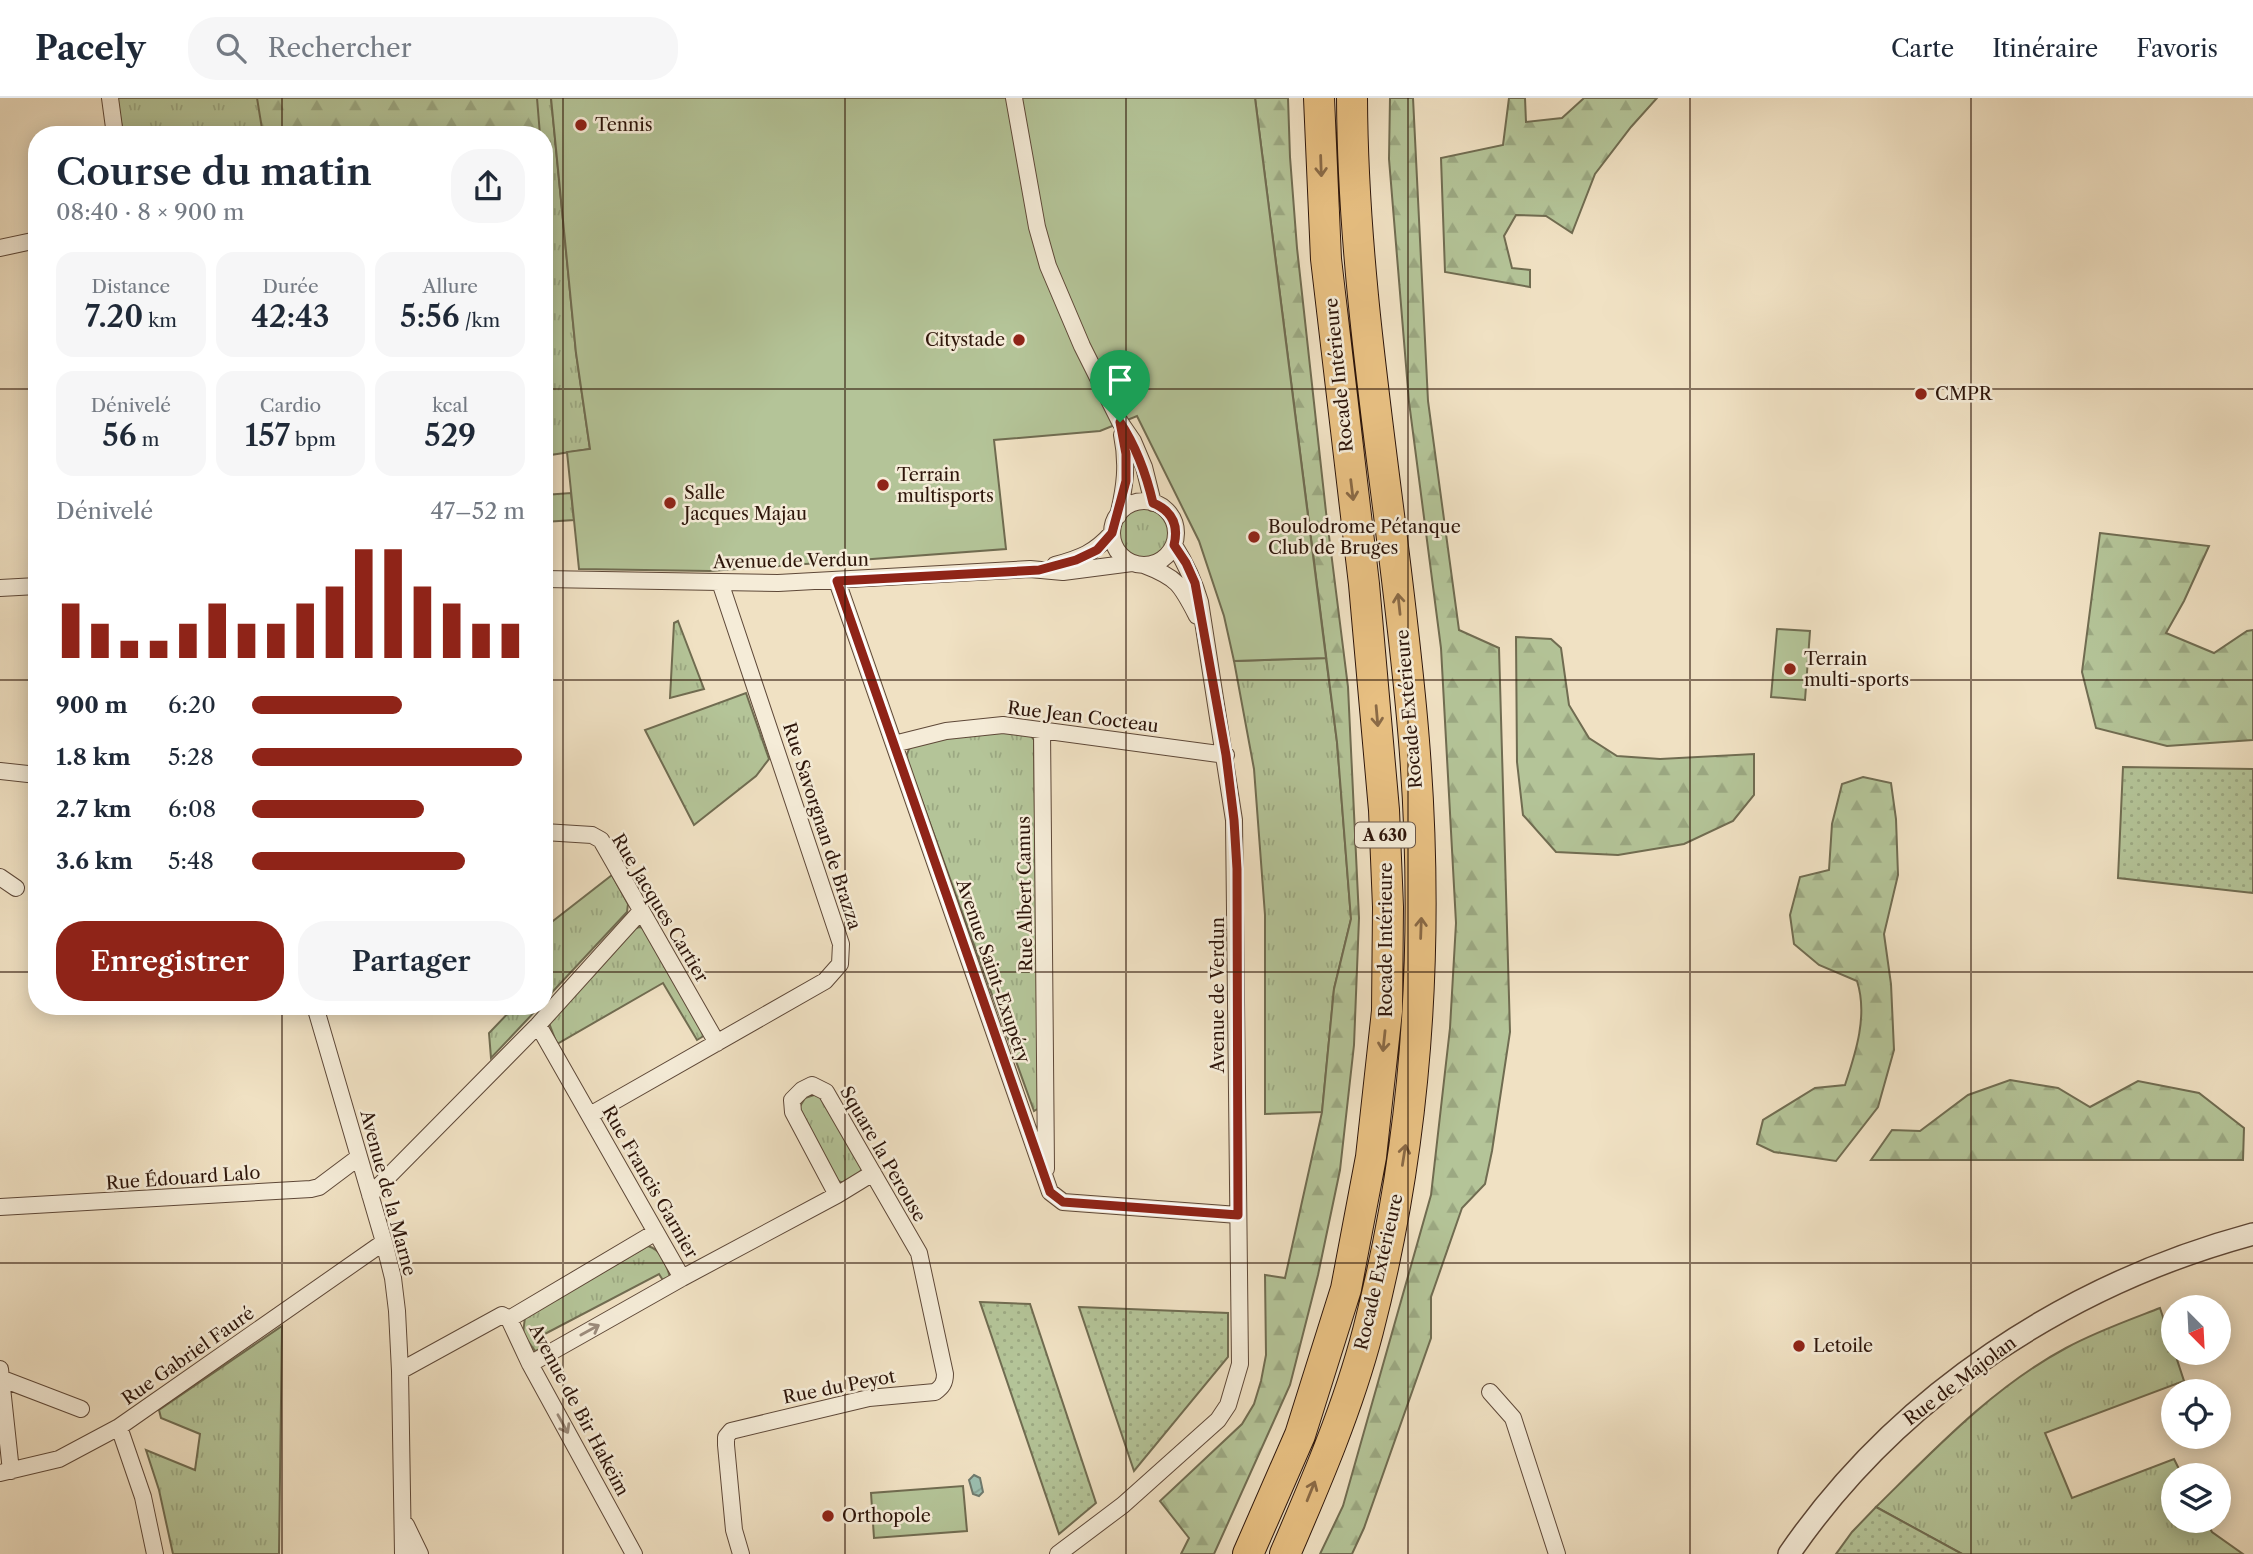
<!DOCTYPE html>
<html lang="fr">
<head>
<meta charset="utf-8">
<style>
	:root { --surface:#fff; --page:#f6f6f7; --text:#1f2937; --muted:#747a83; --line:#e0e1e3; --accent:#8f2418 }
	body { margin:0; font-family:"Libre Caslon Text",serif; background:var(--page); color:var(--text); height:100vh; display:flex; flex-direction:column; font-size:26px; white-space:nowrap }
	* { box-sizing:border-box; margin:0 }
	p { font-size:23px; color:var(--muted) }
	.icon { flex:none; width:38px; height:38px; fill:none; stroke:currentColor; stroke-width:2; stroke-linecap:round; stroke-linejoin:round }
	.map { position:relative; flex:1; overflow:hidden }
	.details { position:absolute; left:28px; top:28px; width:525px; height:889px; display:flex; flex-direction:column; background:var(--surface); border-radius:28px; box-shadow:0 4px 18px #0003 }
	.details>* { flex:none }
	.needle { width:46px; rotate:156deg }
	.fabs { position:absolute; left:2161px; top:1197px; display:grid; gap:14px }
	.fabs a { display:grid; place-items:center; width:70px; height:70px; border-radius:50%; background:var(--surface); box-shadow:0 4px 18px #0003; font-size:35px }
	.pin { position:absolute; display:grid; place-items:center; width:60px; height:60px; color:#fff; margin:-72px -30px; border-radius:50% 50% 50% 0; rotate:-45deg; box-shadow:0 0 7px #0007 }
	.pin .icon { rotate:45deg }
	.round { display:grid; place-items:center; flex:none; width:74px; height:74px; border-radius:28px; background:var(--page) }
	.summary { display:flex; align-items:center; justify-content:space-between; height:119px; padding:0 28px }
	h1 { font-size:38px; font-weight:600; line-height:52px }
	.stats { display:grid; grid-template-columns:repeat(3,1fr); gap:10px; height:119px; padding:7px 28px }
	.stats div { display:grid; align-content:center; border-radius:18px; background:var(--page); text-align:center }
	.stats b { font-size:30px; font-weight:600 }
	.stats small { font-size:19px; font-weight:400 }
	.stats p { font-size:19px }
	.chart { height:196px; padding:14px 28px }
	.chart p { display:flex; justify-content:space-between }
	.chart svg { width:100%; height:126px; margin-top:7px; stroke:var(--accent); stroke-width:6 }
	.cta { display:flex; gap:14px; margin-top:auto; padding:14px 28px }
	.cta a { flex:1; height:80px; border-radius:28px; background:var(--accent); color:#fff; font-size:28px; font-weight:600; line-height:80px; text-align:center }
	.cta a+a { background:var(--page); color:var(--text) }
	ul { padding:0 28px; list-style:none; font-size:23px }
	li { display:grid; grid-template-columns:112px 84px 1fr; align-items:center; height:52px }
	li i { height:18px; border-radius:9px; background:var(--accent) }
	header { display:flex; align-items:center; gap:42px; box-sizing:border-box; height:98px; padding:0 35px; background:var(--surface); border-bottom:2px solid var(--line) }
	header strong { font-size:33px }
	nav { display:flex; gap:38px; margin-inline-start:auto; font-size:24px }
	.search { width:490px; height:63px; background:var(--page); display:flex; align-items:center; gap:18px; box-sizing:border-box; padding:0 24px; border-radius:28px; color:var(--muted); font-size:26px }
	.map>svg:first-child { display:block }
	.grass { fill:url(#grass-tufts); stroke:#706c51; stroke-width:2 }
	.forest { fill:url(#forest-firs); stroke:#706c51; stroke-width:2 }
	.garden { fill:url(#garden-dots); stroke:#706c51; stroke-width:2 }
	.pitch { fill:#b4c498; stroke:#706c51; stroke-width:2 }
	.water { fill:url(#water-waves); stroke:#6f7a6d; stroke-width:2 }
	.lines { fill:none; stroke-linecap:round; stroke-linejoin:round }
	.minor-casing { stroke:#5e4838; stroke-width:18 }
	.tertiary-casing { stroke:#5e4838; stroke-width:24 }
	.motorway-casing { stroke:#2d150a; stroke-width:32 }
	.minor { stroke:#f5ecd8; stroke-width:16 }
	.tertiary { stroke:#f5ecd8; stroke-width:21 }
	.motorway { stroke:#e8c082; stroke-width:30 }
	.oneway { stroke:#8a6a46 }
	.oneway2 { stroke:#9b8b7b }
	.route-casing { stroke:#fff; stroke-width:14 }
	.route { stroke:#8f2418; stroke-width:9 }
	.grid { fill:none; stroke:#2d150a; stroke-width:2; stroke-opacity:0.55 }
	.poi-dot { fill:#8f2418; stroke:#f5ecd8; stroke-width:2.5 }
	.labels { text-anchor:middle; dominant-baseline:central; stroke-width:5; stroke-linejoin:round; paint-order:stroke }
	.shield { fill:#f5ecd8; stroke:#695648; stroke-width:2 }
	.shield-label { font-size:16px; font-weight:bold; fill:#2d150a }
	.poi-label { font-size:18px; fill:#2d150a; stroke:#f5ecd8; text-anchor:start }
	.street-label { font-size:18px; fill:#2d150a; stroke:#f5ecd8 }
</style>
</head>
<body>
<header>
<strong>Pacely</strong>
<div class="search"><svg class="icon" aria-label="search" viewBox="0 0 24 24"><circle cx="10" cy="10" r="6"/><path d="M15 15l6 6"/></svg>Rechercher</div>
<nav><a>Carte</a><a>Itinéraire</a><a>Favoris</a></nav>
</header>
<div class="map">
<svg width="2253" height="1456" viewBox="0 0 2253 1456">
	<defs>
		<pattern id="grass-tufts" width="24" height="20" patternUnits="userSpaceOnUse" patternTransform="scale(1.75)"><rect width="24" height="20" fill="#b4c498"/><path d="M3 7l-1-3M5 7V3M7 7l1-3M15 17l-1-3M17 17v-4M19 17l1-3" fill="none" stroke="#9ba882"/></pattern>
		<pattern id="forest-firs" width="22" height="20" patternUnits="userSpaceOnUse" patternTransform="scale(1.75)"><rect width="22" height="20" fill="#b4c498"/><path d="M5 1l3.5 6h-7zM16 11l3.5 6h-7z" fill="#9ba882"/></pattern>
		<pattern id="garden-dots" width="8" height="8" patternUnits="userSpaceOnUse" patternTransform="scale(1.75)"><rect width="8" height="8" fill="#b4c498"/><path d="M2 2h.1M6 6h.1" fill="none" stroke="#9ba882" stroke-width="1.8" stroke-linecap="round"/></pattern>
		<pattern id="water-waves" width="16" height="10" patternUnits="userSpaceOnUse" patternTransform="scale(1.75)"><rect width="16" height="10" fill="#9bbeaf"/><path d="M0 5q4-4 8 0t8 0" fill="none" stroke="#86a295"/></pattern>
	</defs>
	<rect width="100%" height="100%" fill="#f0e1c3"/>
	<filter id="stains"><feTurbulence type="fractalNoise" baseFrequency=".00286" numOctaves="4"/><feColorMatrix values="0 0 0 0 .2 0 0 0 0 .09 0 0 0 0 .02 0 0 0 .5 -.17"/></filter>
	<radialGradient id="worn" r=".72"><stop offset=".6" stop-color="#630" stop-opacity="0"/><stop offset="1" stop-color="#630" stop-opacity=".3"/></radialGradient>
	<!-- grass -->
	<path class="grass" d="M 117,0 L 551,0 L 576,255 L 590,351 L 544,358 L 544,37 L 123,37 Z
		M 571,395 L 574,422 L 544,424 L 544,397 Z
		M1119 435a25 25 0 1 1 50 0a25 25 0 1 1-50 0Z
		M 678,523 L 704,591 L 670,600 L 674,525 Z
		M 1326,560 L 1337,644 L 1351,821 L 1334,891 L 1322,1014 L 1265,1016 L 1265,817 L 1254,671 L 1234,563 Z
		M 746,595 L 769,661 L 756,678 L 694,727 L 645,632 Z
		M 1003,634 L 1031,638 L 1034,642 L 1039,1010 L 1034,1013 L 906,659 L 909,651 L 913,648 L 953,638 Z
		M 612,777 L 628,806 L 627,814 L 544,903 L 544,830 Z
		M 639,829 L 644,830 L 707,936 L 697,942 L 663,885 L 557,946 L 549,925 L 634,831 Z
		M 515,908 L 540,908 L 491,960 L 489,935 Z
		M 817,996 L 825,999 L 862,1071 L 856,1080 L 847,1086 L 838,1083 L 799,1010 L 805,1000 Z
		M 648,1148 C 662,1152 666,1166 670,1179 L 664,1184 L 659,1176 L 539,1239 L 544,1250 L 535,1253 L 523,1236 L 525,1219 Z
		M 2160,1210 L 2184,1283 L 2045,1335 L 2072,1400 L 2174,1361 L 2182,1377 L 2174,1377 L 2174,1423 L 2206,1423 L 2212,1434 L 2243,1456 L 1962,1456 L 1876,1409 C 1934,1352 1993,1289 2066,1250 C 2095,1234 2129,1222 2160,1210 Z
		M 282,1228 L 279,1456 L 173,1456 L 159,1392 L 146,1352 L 195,1372 L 200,1336 L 161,1320 L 159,1312 Z"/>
	<!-- forest -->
	<path class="forest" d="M 257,0 L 537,0 L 540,37 L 263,37 Z
		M 1255,0 L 1288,0 L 1290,59 L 1297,150 L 1326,414 L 1348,589 L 1359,820 L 1354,947 L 1340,1072 L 1318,1177 L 1290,1287 L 1214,1456 L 1181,1456 L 1189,1440 L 1160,1403 L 1242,1326 L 1254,1306 L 1261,1283 L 1266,1257 L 1265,1177 L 1285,1180 L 1322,1014 L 1334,891 L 1351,821 L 1337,644 Z
		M 1390,0 L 1413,0 L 1428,303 L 1459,532 L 1499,550 L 1510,934 L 1492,1053 L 1485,1086 L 1462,1110 L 1431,1199 L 1431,1240 L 1364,1430 L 1352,1456 L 1320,1456 L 1343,1408 L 1431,1097 L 1450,930 L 1456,825 L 1441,550 L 1409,304 L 1389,61 Z
		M 1509,0 L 1525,0 L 1526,24 L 1562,20 L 1584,0 L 1657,0 L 1631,29 L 1595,76 L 1572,135 L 1546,118 L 1516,117 L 1504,138 L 1512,170 L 1530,172 L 1530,189 L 1445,174 L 1441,60 L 1503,47 Z
		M 2100,435 L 2209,448 L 2184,503 L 2166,535 L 2214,555 L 2247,533 L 2253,532 L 2253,642 L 2167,648 L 2096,630 L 2082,574 Z
		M 1516,539 L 1551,541 L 1561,550 L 1569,607 L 1589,640 L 1617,658 L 1660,661 L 1754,656 L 1754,697 L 1733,723 L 1684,746 L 1618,757 L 1556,754 L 1523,717 L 1517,664 Z
		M 1863,679 L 1891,685 L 1896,721 L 1898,777 L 1884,836 L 1891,886 L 1894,952 L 1878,1009 L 1836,1063 L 1774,1054 L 1757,1046 L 1763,1022 L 1815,990 L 1845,987 C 1856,954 1868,917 1857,883 L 1819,867 L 1794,846 L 1790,817 L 1800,779 L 1829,772 L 1832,726 L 1842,686 Z
		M 2010,982 L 2058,990 L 2090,1009 L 2138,983 L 2199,995 L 2244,1030 L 2243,1062 L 1871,1062 L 1892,1032 L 1920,1033 L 1968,997 Z"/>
	<!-- garden -->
	<path class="garden" d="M 2123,669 L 2253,671 L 2253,795 L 2118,780 Z
		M 980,1204 L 1030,1206 L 1096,1405 L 1059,1436 Z
		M 1079,1209 L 1228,1215 L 1228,1259 L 1134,1373 Z
		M 1876,1409 L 1962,1456 L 1836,1456 L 1852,1434 Z"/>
	<!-- pitch -->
	<path class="pitch" d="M 551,0 L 1255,0 L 1326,560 L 1234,563 L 1224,518 L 1199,443 L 1137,318 L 1100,333 L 994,342 L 1006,451 L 710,473 L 579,471 L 567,354 L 590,351 L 576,255 Z
		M 1777,531 L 1810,533 L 1805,602 L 1771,599 Z
		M 963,1388 L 967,1433 L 874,1440 L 871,1395 Z"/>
	<!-- water -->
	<path class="water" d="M 974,1377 L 980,1380 L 983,1394 L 979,1398 L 973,1396 L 969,1382 Z"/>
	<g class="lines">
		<!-- minor casing -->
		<g class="minor-casing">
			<path id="minor" d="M 110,0 L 115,37
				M 1014,0 L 1037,129 L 1048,168 L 1082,248 L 1120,324 L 1133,343 L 1144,369 L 1153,405
				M 0,150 L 37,142
				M1112 435a32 32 0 1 1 64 0a32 32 0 1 1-64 0Z
				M 1118,418 C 1125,389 1128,366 1122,337
				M 1055,467 C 1081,460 1094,455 1112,435
				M 1144,467 C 1178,480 1181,487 1197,518
				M 544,481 L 778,485 L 1030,471 L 1063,474 L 1132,465
				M 837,483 L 1050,1094 L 1063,1104 L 1238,1117
				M 0,490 L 37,488
				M 1042,632 L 1046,1071
				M 894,646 L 946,633 L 1003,627 L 1226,657
				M 0,673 L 37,677
				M 544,734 L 592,737 L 601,742 L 717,945
				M 0,779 L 16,790
				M 315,908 L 384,1144 L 393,1180 L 397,1213 L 400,1273 L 403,1456
				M 538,927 L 682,1180 L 837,1097 L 873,1075
				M 590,1017 L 825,883 L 840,866 L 841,846 L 720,484
				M 370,1097 L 538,927 L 641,813
				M 0,1109 L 311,1091 L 319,1089 L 359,1059
				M 509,1221 L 656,1134
				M 530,1266 L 682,1180
				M 0,1271 L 11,1373
				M 400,1273 L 502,1217 L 509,1221 L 530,1266 L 634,1456
				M 0,1280 L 81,1311
				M 1490,1294 L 1513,1320 L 1557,1456
				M 119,1329 L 143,1399 L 155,1456
				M 0,1375 L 59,1361 L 119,1329 L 384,1144
				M 406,1427 L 420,1456
				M 741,1456 L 734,1432 L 726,1347 L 726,1339 L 731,1333 L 869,1300 L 935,1294 C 942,1289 945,1285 945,1276 L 919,1155 L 826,994 L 812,987 L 802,992 L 792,1002 L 793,1014 L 837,1097
				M 1058,1456 L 1123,1407 L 1218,1322 L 1228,1307 L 1240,1266 L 1234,722 L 1200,504 C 1194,483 1186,466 1174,447"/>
		</g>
		<!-- tertiary casing -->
		<g class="tertiary-casing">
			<path id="tertiary" d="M 1789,1456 C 1898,1297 2068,1186 2253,1136"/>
		</g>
		<!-- motorway casing -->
		<g class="motorway-casing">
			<path id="motorway" d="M 1248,1456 L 1300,1337 L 1346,1191 L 1371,1059 L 1387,913 L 1388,809 L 1384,712 L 1364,486 L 1326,161 L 1319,0
				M 1285,1456 C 1316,1384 1348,1310 1368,1233 C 1418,1040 1430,842 1414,643 C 1397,429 1353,216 1352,0"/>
		</g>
		<!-- minor -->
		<use href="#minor" class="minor"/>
		<!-- tertiary -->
		<use href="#tertiary" class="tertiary"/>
		<!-- motorway -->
		<use href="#motorway" class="motorway"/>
	</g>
	<!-- one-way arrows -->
	<defs><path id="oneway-shaft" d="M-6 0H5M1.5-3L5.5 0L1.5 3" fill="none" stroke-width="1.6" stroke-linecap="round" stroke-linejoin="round" transform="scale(1.75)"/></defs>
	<g class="oneway">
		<use href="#oneway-shaft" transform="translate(1321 68) rotate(88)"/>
		<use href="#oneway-shaft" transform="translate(1352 392) rotate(83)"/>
		<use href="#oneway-shaft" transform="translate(1399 506) rotate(-96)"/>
		<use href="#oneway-shaft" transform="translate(1377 618) rotate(85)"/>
		<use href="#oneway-shaft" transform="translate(1421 830) rotate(-88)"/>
		<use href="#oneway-shaft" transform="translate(1384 943) rotate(96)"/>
		<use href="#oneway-shaft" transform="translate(1404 1057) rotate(-81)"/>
		<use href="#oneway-shaft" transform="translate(1311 1393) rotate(-68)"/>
	</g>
	<g class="oneway2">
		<use href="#oneway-shaft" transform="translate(590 1232) rotate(-29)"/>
		<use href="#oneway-shaft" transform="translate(563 1326) rotate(61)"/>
	</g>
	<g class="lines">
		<!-- route casing -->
		<g class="route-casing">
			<path id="route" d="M 1120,324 C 1137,350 1146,375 1153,405 C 1172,413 1179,427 1174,447 L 1186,465 L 1195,485 L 1226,657 L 1234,722 L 1237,771 L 1238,1117 L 1063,1104 L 1050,1094 L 837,483 L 1039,472 L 1076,462 L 1097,452 L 1112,435 L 1126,383 L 1126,356 Z"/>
		</g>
		<!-- route -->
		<use href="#route" class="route"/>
	</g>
	<!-- grid -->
	<path class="grid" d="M 282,0 L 282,37M 563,0 L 563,1456M 845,0 L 845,1456M 1126,0 L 1126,1456M 1408,0 L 1408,1456M 1690,0 L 1690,1456M 1971,0 L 1971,1456M 0,291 L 37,291M 544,291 L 2253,291M 0,582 L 37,582M 544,582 L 2253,582M 0,874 L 37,874M 544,874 L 2253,874M 282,908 L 282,1456M 0,1165 L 2253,1165"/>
	<!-- markers -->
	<g class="poi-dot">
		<circle cx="581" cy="27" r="7"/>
		<circle cx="1019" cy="242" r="7"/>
		<circle cx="1921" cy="296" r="7"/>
		<circle cx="883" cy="387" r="7"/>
		<circle cx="670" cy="405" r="7"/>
		<circle cx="1254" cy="439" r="7"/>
		<circle cx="1790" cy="571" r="7"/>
		<circle cx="1799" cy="1248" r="7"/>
		<circle cx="828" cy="1418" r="7"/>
	</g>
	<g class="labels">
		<!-- shield labels -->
		<rect class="shield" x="1355" y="724.5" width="60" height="25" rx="5"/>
		<g class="shield-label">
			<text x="1385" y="737">A 630</text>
		</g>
		<!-- poi labels -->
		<g class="poi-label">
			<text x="595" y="27">Tennis</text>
			<text x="1005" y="242" text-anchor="end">Citystade</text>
			<text x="1935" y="296">CMPR</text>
			<text x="897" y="377">Terrain<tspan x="897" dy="21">multisports</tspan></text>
			<text x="684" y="395">Salle<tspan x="684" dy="21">Jacques Majau</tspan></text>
			<text x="1268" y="429">Boulodrome Pétanque<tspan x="1268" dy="21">Club de Bruges</tspan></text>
			<text x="1804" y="561">Terrain<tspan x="1804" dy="21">multi-sports</tspan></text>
			<text x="1813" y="1248">Letoile</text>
			<text x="842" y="1418">Orthopole</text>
		</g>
		<!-- street labels -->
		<g class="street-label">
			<text transform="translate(1339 277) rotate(-96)">Rocade Intérieure</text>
			<text transform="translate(791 463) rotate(-1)">Avenue de Verdun</text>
			<text transform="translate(1409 611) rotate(-95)">Rocade Extérieure</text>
			<text transform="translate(1083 619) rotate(7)">Rue Jean Cocteau</text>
			<text transform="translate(822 728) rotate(72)">Rue Savorgnan de Brazza</text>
			<text transform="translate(1025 796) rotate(-91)">Rue Albert Camus</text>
			<text transform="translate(660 810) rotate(59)">Rue Jacques Cartier</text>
			<text transform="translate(1386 842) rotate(-90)">Rocade Intérieure</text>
			<text transform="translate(993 873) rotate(71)">Avenue Saint-Exupéry</text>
			<text transform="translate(1218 897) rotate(-90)">Avenue de Verdun</text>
			<text transform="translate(883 1056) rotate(60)">Square la Perouse</text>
			<text transform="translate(183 1080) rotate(-4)">Rue Édouard Lalo</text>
			<text transform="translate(650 1084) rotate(60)">Rue Francis Garnier</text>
			<text transform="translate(388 1095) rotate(75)">Avenue de la Marne</text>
			<text transform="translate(1379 1174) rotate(-77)">Rocade Extérieure</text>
			<text transform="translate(188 1258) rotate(-35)">Rue Gabriel Fauré</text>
			<text transform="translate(1960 1283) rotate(-37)">Rue de Majolan</text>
			<text transform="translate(839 1289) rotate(-11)">Rue du Peyot</text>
			<text transform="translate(579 1312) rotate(62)">Avenue de Bir Hakeïm</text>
		</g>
	</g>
	<rect width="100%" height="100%" filter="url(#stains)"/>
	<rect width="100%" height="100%" fill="url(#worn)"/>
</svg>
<div class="fabs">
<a><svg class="needle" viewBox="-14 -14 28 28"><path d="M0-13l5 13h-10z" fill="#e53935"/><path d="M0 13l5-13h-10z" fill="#747a83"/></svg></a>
<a><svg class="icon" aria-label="locate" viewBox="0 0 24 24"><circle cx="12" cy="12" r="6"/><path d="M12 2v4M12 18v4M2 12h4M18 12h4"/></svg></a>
<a><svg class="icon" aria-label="layers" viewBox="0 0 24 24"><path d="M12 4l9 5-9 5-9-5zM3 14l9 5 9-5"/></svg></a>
</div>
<div class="pin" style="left:1120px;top:324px;background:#1e9e55"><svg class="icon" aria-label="arrive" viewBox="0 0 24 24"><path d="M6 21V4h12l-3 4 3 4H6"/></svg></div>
<section class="details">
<div class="summary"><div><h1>Course du matin</h1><p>08:40 · 8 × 900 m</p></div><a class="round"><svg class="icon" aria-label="share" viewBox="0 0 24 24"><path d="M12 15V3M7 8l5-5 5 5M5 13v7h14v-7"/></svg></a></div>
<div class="stats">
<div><p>Distance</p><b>7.20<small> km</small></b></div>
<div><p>Durée</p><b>42:43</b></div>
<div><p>Allure</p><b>5:56<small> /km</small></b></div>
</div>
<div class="stats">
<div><p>Dénivelé</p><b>56<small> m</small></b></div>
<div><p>Cardio</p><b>157<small> bpm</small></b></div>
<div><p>kcal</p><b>529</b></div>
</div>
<div class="chart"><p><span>Dénivelé</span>47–52 m</p>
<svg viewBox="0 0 160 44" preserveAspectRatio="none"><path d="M5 44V25M15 44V32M25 44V38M35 44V38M45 44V32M55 44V25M65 44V32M75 44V32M85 44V25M95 44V19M105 44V6M115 44V6M125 44V19M135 44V25M145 44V32M155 44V32"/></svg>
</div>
<ul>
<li><b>900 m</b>6:20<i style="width:55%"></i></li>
<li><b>1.8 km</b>5:28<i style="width:99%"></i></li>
<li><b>2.7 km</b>6:08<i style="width:63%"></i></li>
<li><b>3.6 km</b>5:48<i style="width:78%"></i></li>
</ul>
<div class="cta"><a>Enregistrer</a><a>Partager</a></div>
</section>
</div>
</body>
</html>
